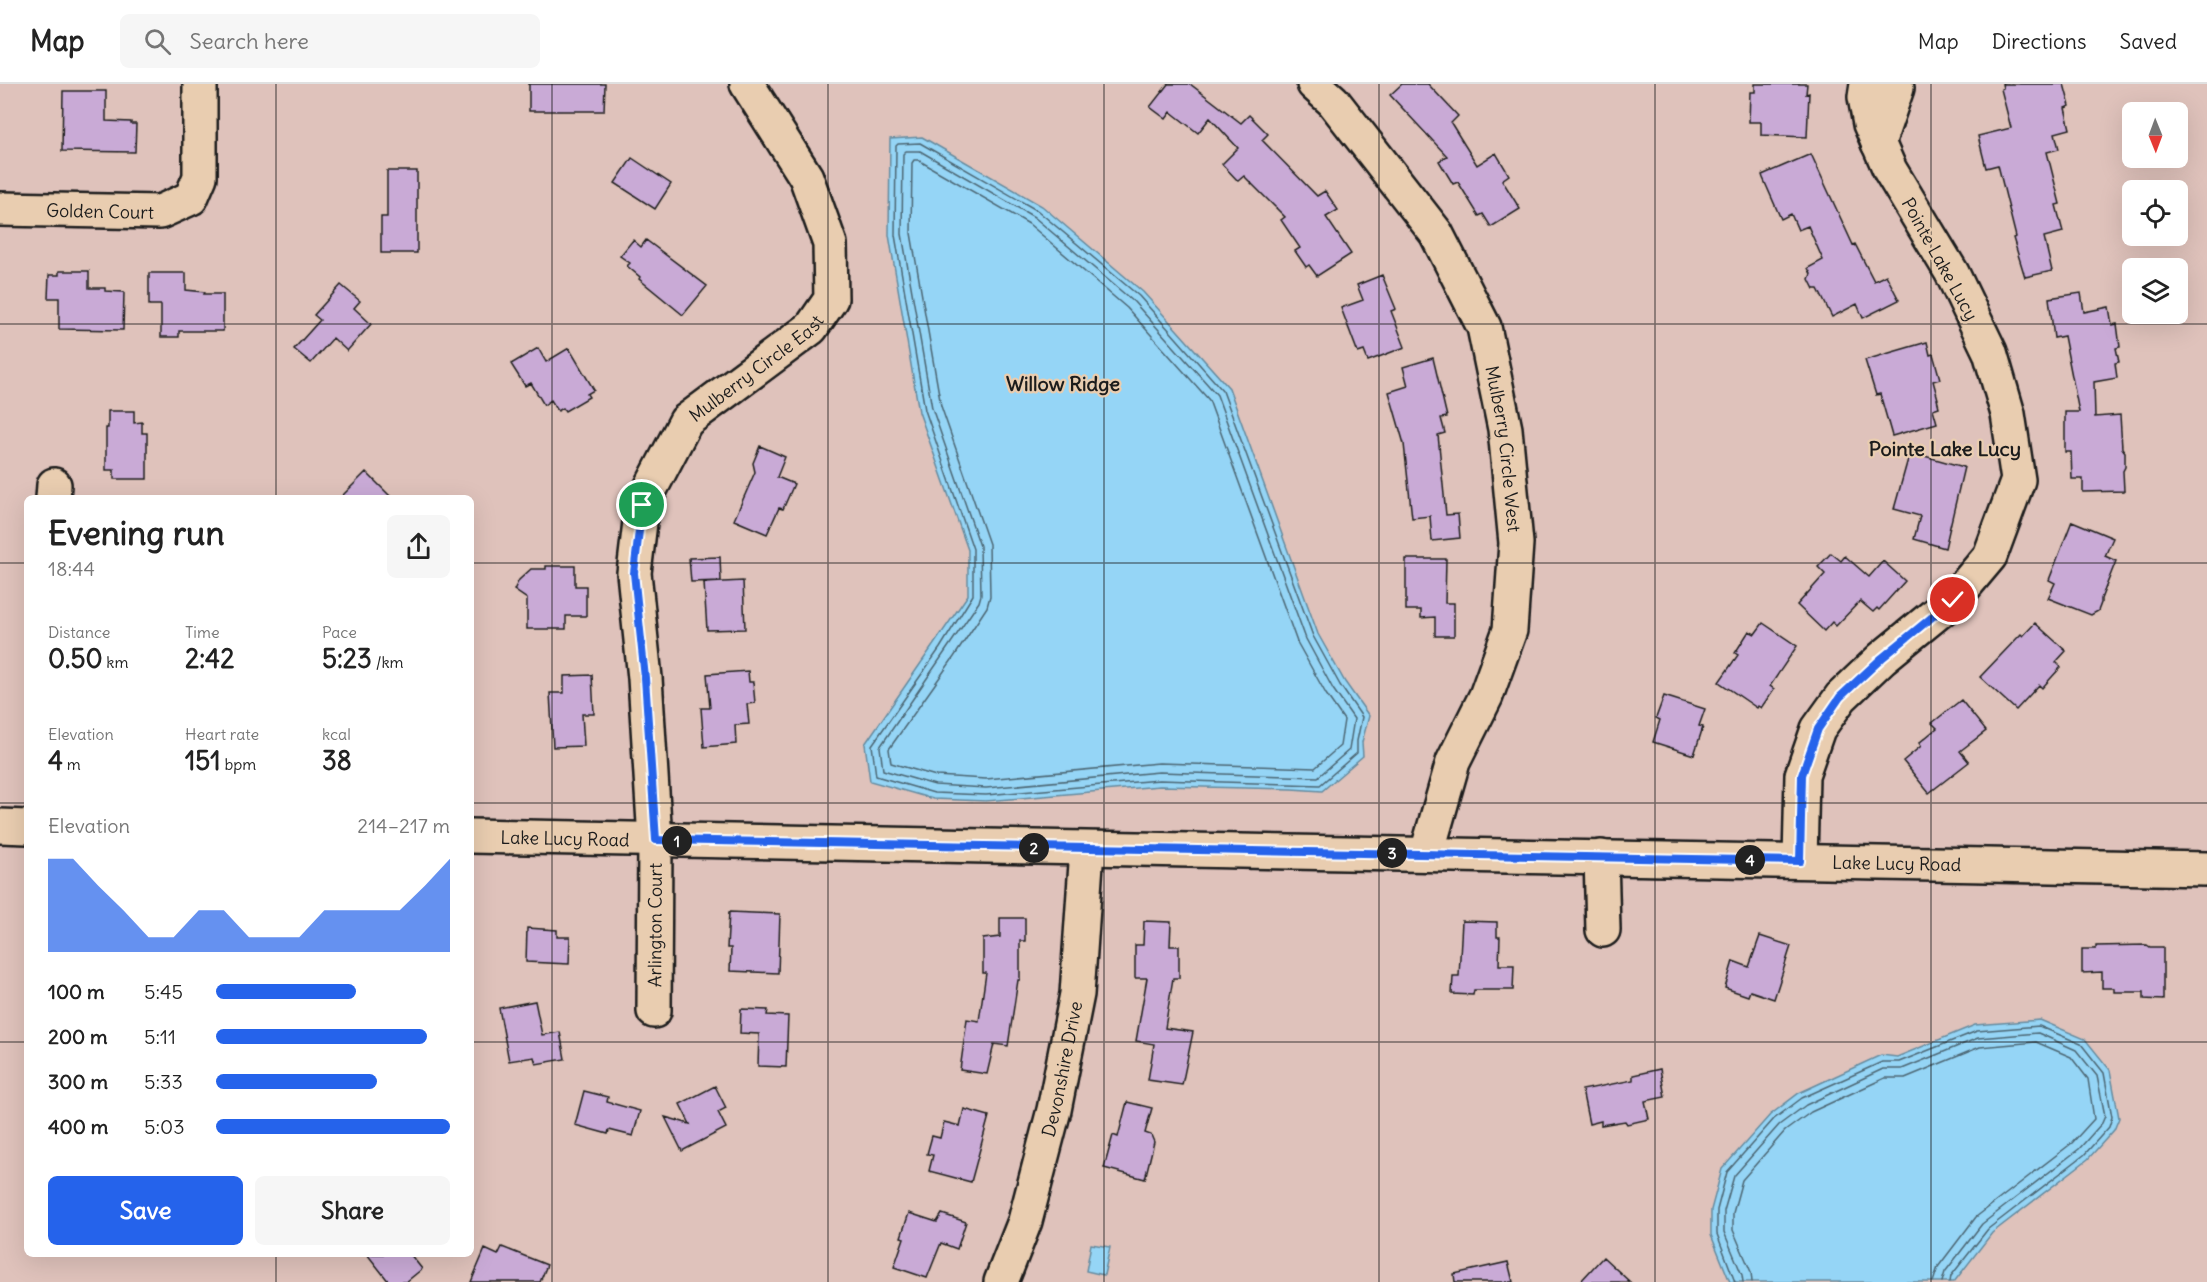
<!DOCTYPE html>
<html lang="en">
<head>
<meta charset="utf-8">
<style>
	:root { --surface:#fff; --page:#f6f6f6; --text:#222; --muted:#767676; --line:#e0e0e0; --accent:#2563eb }
	body { margin:0; font-family:Delius,sans-serif; background:var(--page); color:var(--text); height:100vh; display:flex; flex-direction:column; font-size:22px; white-space:nowrap }
	* { box-sizing:border-box; margin:0 }
	p { font-size:20px; color:var(--muted) }
	.icon { flex:none; width:33px; height:33px; fill:none; stroke:currentColor; stroke-width:2; stroke-linecap:round; stroke-linejoin:round }
	.map { position:relative; flex:1; overflow:hidden }
	.side { position:absolute; left:24px; top:411px; width:450px; height:762px; display:flex; flex-direction:column; background:var(--surface); border-radius:9px; box-shadow:0 6px 24px #0002 }
	.side>* { flex:none }
	.needle { width:39px; rotate:179deg }
	.tools { position:absolute; left:2122px; top:18px; display:grid; gap:12px }
	.tools a { display:grid; place-items:center; width:66px; height:66px; border-radius:9px; background:var(--surface); box-shadow:0 6px 24px #0002; font-size:30px }
	.pin { position:absolute; display:grid; place-items:center; width:51px; height:51px; color:#fff; margin:-26px; border:3px solid #fff; border-radius:50%; box-shadow:0 2px 6px #0007 }
	.km { position:absolute; width:30px; height:30px; margin:-15px; border-radius:50%; background:#222; color:#fff; font-size:16px; line-height:30px; text-align:center }
	.round { display:grid; place-items:center; flex:none; width:63px; height:63px; border-radius:9px; background:var(--page) }
	.summary { display:flex; align-items:center; justify-content:space-between; height:102px; padding:0 24px }
	h1 { font-size:33px; font-weight:700; line-height:45px }
	.figures { display:grid; grid-template-columns:repeat(3,1fr); gap:9px; height:102px; padding:6px 24px }
	.figures div { display:grid; align-content:center }
	.figures b { font-size:26px; font-weight:700 }
	.figures small { font-size:16px; font-weight:400 }
	.figures p { font-size:16px }
	.chart { height:168px; padding:12px 24px }
	.chart p { display:flex; justify-content:space-between }
	.chart svg { width:100%; height:108px; margin-top:6px; fill:var(--accent); opacity:.7 }
	.button { display:flex; gap:12px; margin-top:auto; padding:12px 24px }
	.button a { flex:1; height:69px; border-radius:9px; background:var(--accent); color:#fff; font-size:24px; font-weight:700; line-height:69px; text-align:center }
	.button a+a { background:var(--page); color:var(--text) }
	ul { padding:0 24px; list-style:none; font-size:20px }
	li { display:grid; grid-template-columns:96px 72px 1fr; align-items:center; height:45px }
	li i { height:15px; border-radius:8px; background:var(--accent) }
	header { display:flex; align-items:center; gap:36px; box-sizing:border-box; height:84px; padding:0 30px; background:var(--surface); border-bottom:2px solid var(--line) }
	header strong { font-size:28px }
	nav { display:flex; gap:33px; margin-inline-start:auto; font-size:21px }
	.search { width:420px; height:54px; background:var(--page); display:flex; align-items:center; gap:15px; box-sizing:border-box; padding:0 21px; border-radius:9px; color:var(--muted); font-size:22px }
	.map>svg:first-child { display:block }
	.water { fill:#95d5f6; stroke:#658b9f; stroke-width:1.5 }
	.lines { fill:none; stroke-linecap:round; stroke-linejoin:round }
	.shore { stroke:#4c6673; stroke-width:1.5 }
	.building { fill:#c9aad6; stroke:#1c1c1c; stroke-width:1.5 }
	.minor-casing { stroke:#1c1c1c; stroke-width:38 }
	.minor { stroke:#e9cdb0; stroke-width:33 }
	.route-casing { stroke:#fff; stroke-width:12 }
	.route { stroke:#2563eb; stroke-width:8 }
	.grid { fill:none; stroke:#1c1c1c; stroke-width:1.5; stroke-opacity:0.55 }
	.labels { text-anchor:middle; dominant-baseline:central; stroke-width:4.5; stroke-linejoin:round; paint-order:stroke }
	.street-label { font-size:18px; fill:#1c1c1c; stroke:#e9cdb0 }
	.neighbourhood-label { font-size:20px; font-weight:bold; fill:#1c1c1c; stroke:#e9cdb0 }
</style>
</head>
<body>
<header>
<strong>Map</strong>
<div class="search"><svg class="icon" aria-label="search" viewBox="0 0 24 24"><circle cx="10" cy="10" r="6"/><path d="M15 15l6 6"/></svg>Search here</div>
<nav><a>Map</a><a>Directions</a><a>Saved</a></nav>
</header>
<div class="map">
<svg width="2207" height="1198" viewBox="0 0 2207 1198">
	<rect width="100%" height="100%" fill="#dfc2bb"/>
	<filter id="ink" filterUnits="userSpaceOnUse"><feTurbulence type="fractalNoise" baseFrequency=".0167" numOctaves="2"/><feDisplacementMap in="SourceGraphic" scale="12" xChannelSelector="R" yChannelSelector="G"/><feConvolveMatrix kernelMatrix="1 2 1 2 8 2 1 2 1" color-interpolation-filters="sRGB"/></filter>
	<g filter="url(#ink)">
		<!-- water -->
		<path class="water" d="M 922,53 L 1042,122 L 1143,208 L 1229,304 L 1318,550 L 1345,598 L 1369,632 L 1362,658 L 1363,672 L 1322,707 L 1291,705 L 1160,702 L 986,717 L 933,715 L 870,697 L 865,660 L 968,511 L 968,466 L 919,328 L 889,151 L 890,55 Z
			M 2040,936 L 2085,955 L 2110,986 L 2119,1034 L 2114,1046 L 2088,1075 L 1992,1149 L 1954,1198 L 1730,1198 L 1711,1151 L 1711,1126 L 1722,1085 L 1770,1031 L 1799,1009 L 1881,971 L 1897,973 L 1975,941 Z
			M 1091,1160 L 1110,1163 L 1104,1191 L 1086,1187 Z"/>
		<g class="lines">
			<!-- shore -->
			<path class="shore" d="M 920,59 L 1038,127 L 1139,212 L 1223,307 L 1313,552 L 1340,601 L 1362,633 L 1357,657 L 1357,669 L 1320,701 L 1159,696 L 986,711 L 934,709 L 876,692 L 872,661 L 940,564 L 973,511 L 973,465 L 925,326 L 895,151 L 896,62 L 898,60 Z
				M 906,67 L 920,67 L 1034,133 L 1134,218 L 1217,311 L 1306,555 L 1333,605 L 1354,635 L 1349,666 L 1318,693 L 1159,688 L 986,704 L 935,701 L 883,686 L 880,663 L 979,518 L 981,511 L 980,462 L 932,324 L 902,150 L 903,70 Z
				M 914,76 L 918,76 L 1029,140 L 1127,224 L 1209,316 L 1297,558 L 1326,610 L 1344,636 L 1340,662 L 1315,684 L 1159,679 L 986,695 L 936,692 L 891,679 L 889,665 L 954,573 L 987,523 L 990,512 L 989,460 L 941,322 L 911,149 L 912,79 Z
				M 1735,1198 L 1717,1150 L 1717,1126 L 1727,1088 L 1774,1035 L 1802,1014 L 1882,978 L 1899,978 L 1977,947 L 2039,942 L 2081,960 L 2104,989 L 2112,1033 L 2109,1043 L 2084,1071 L 1988,1145 L 1951,1192 L 1950,1198
				M 1743,1198 L 1742,1191 L 1724,1148 L 1724,1127 L 1734,1092 L 1779,1041 L 1806,1021 L 1883,985 L 1902,985 L 1978,954 L 2038,949 L 2076,966 L 2097,992 L 2105,1032 L 2102,1039 L 2079,1065 L 1982,1140 L 1945,1188 L 1942,1198
				M 1752,1198 L 1751,1188 L 1733,1146 L 1733,1129 L 1742,1096 L 1785,1047 L 1811,1028 L 1885,994 L 1905,994 L 1980,963 L 2036,958 L 2071,973 L 2088,995 L 2094,1035 L 2072,1059 L 1976,1133 L 1938,1183 L 1933,1198"/>
		</g>
		<!-- building -->
		<path class="building" d="M 529,0 L 605,0 L 604,27 L 529,27 Z
			M 1168,0 L 1190,0 L 1241,39 L 1249,31 L 1268,50 L 1262,56 L 1317,112 L 1325,107 L 1338,126 L 1326,133 L 1351,170 L 1317,192 L 1309,181 L 1306,183 L 1295,167 L 1300,164 L 1281,136 L 1285,133 L 1244,92 L 1238,97 L 1222,80 L 1238,64 L 1210,34 L 1198,49 L 1171,28 L 1166,35 L 1150,23 Z
			M 1402,0 L 1428,0 L 1458,32 L 1451,39 L 1477,81 L 1496,69 L 1509,91 L 1502,96 L 1520,125 L 1491,143 L 1483,130 L 1479,132 L 1458,98 L 1453,100 L 1439,77 L 1447,72 L 1390,11 Z
			M 1755,0 L 1807,0 L 1806,10 L 1809,9 L 1807,53 L 1761,51 L 1761,38 L 1749,38 L 1750,8 L 1755,8 Z
			M 2002,0 L 2064,0 L 2070,22 L 2065,24 L 2070,45 L 2055,49 L 2059,65 L 2047,68 L 2060,120 L 2056,121 L 2063,148 L 2044,153 L 2052,187 L 2025,193 L 2013,154 L 2016,153 L 1998,81 L 1986,84 L 1978,52 L 2011,44 L 2001,5 L 2003,4 Z
			M 63,7 L 106,7 L 106,37 L 131,38 L 131,40 L 136,40 L 135,68 L 62,67 Z
			M 1811,70 L 1853,161 L 1855,160 L 1874,197 L 1886,191 L 1899,216 L 1863,234 L 1857,220 L 1832,233 L 1818,205 L 1814,205 L 1809,195 L 1811,190 L 1808,184 L 1823,176 L 1808,142 L 1798,146 L 1791,130 L 1781,135 L 1763,94 L 1762,91 Z
			M 632,74 L 671,100 L 655,125 L 615,99 Z
			M 387,87 L 417,87 L 417,169 L 381,169 L 381,133 L 387,133 Z
			M 633,156 L 641,163 L 646,156 L 707,202 L 683,231 L 639,195 L 640,193 L 627,182 L 630,179 L 620,172 Z
			M 59,187 L 89,187 L 89,204 L 105,204 L 105,207 L 124,208 L 123,246 L 59,245 L 59,214 L 48,214 L 49,191 L 59,191 Z
			M 149,189 L 186,189 L 186,206 L 205,208 L 204,210 L 223,210 L 223,247 L 179,247 L 179,253 L 161,253 L 161,221 L 149,221 Z
			M 1382,191 L 1396,225 L 1391,227 L 1405,263 L 1368,277 L 1364,267 L 1358,269 L 1341,224 L 1363,216 L 1357,201 Z
			M 341,201 L 360,217 L 354,224 L 371,240 L 347,267 L 333,254 L 311,279 L 294,265 L 320,236 L 314,231 Z
			M 2081,209 L 2084,228 L 2109,223 L 2112,241 L 2117,240 L 2120,263 L 2116,264 L 2119,278 L 2115,279 L 2117,294 L 2094,298 L 2095,333 L 2120,331 L 2122,364 L 2125,368 L 2125,383 L 2123,387 L 2124,407 L 2083,408 L 2083,395 L 2072,395 L 2071,368 L 2065,368 L 2065,328 L 2079,328 L 2064,252 L 2054,254 L 2049,214 Z
			M 1927,258 L 1930,271 L 1933,270 L 1940,295 L 1933,297 L 1938,315 L 1937,315 L 1939,323 L 1933,325 L 1937,339 L 1892,352 L 1880,310 L 1876,311 L 1865,276 Z
			M 538,264 L 546,278 L 569,264 L 594,306 L 587,310 L 589,313 L 565,327 L 563,324 L 558,327 L 551,316 L 544,321 L 531,299 L 525,302 L 511,280 Z
			M 1433,274 L 1447,333 L 1441,334 L 1445,349 L 1438,351 L 1446,431 L 1458,430 L 1460,454 L 1432,457 L 1430,432 L 1412,434 L 1404,360 L 1389,308 L 1408,302 L 1403,283 Z
			M 108,327 L 134,327 L 134,339 L 142,338 L 142,349 L 147,349 L 147,395 L 114,395 L 114,386 L 106,386 L 106,344 L 108,344 Z
			M 760,362 L 785,373 L 777,393 L 794,400 L 783,425 L 779,424 L 767,450 L 734,436 L 755,388 L 753,379 Z
			M 1910,368 L 1964,383 L 1945,464 L 1914,455 L 1920,432 L 1894,425 Z
			M 366,388 L 392,414 L 340,414 Z
			M 2072,437 L 2113,454 L 2105,472 L 2116,477 L 2101,515 L 2101,519 L 2098,527 L 2091,531 L 2048,514 L 2055,499 L 2049,496 Z
			M 1831,469 L 1841,477 L 1845,472 L 1869,493 L 1883,477 L 1905,497 L 1879,526 L 1877,524 L 1873,528 L 1860,517 L 1836,542 L 1832,538 L 1824,547 L 1797,521 L 1825,490 L 1818,483 Z
			M 720,473 L 721,497 L 691,498 L 689,474 Z
			M 1406,475 L 1446,475 L 1445,519 L 1454,519 L 1454,552 L 1435,552 L 1435,533 L 1421,534 L 1421,526 L 1406,526 Z
			M 546,482 L 575,482 L 575,502 L 586,502 L 586,532 L 566,532 L 566,545 L 527,545 L 527,515 L 514,506 L 519,496 L 531,485 L 546,485 Z
			M 743,497 L 745,545 L 707,546 L 704,499 Z
			M 1763,539 L 1797,562 L 1770,602 L 1774,605 L 1761,624 L 1758,622 L 1757,624 L 1719,598 L 1738,571 L 1735,569 L 1749,547 L 1755,550 Z
			M 2035,539 L 2066,567 L 2056,578 L 2061,583 L 2042,604 L 2039,601 L 2016,626 L 1980,593 L 2021,550 L 2023,552 Z
			M 748,587 L 749,598 L 753,598 L 755,619 L 747,620 L 749,640 L 735,641 L 736,660 L 704,663 L 701,624 L 710,624 L 707,590 Z
			M 592,591 L 594,630 L 582,630 L 584,662 L 553,663 L 550,609 L 564,609 L 564,592 Z
			M 1664,612 L 1705,625 L 1699,642 L 1703,643 L 1694,671 L 1653,658 L 1660,636 L 1656,634 Z
			M 1961,616 L 1986,647 L 1960,667 L 1969,678 L 1929,709 L 1903,677 L 1921,662 L 1919,659 L 1937,644 L 1932,639 Z
			M 729,828 L 780,830 L 778,889 L 730,887 L 731,864 L 727,864 Z
			M 1000,834 L 1025,834 L 1025,857 L 1020,857 L 1020,896 L 1018,896 L 1008,962 L 994,960 L 987,990 L 960,986 L 967,935 L 979,937 L 986,889 L 983,889 L 983,855 L 1000,853 Z
			M 1144,837 L 1171,838 L 1170,862 L 1179,862 L 1179,894 L 1173,894 L 1165,944 L 1193,948 L 1182,1001 L 1148,996 L 1154,960 L 1136,957 L 1147,894 L 1135,894 L 1135,861 L 1143,861 Z
			M 1462,837 L 1497,838 L 1497,853 L 1500,853 L 1499,881 L 1514,881 L 1513,906 L 1474,906 L 1473,911 L 1452,910 L 1453,892 L 1459,892 Z
			M 527,844 L 557,846 L 557,853 L 570,853 L 569,880 L 526,878 Z
			M 1760,852 L 1791,862 L 1774,915 L 1750,907 L 1748,912 L 1725,904 L 1733,877 L 1749,883 Z
			M 2147,861 L 2150,863 L 2163,863 L 2163,916 L 2144,915 L 2144,908 L 2114,908 L 2114,904 L 2102,904 L 2102,888 L 2082,889 L 2082,865 L 2096,865 L 2096,862 Z
			M 535,917 L 542,951 L 560,948 L 565,975 L 536,980 L 534,973 L 509,977 L 499,924 Z
			M 741,925 L 768,926 L 767,931 L 788,932 L 786,983 L 758,982 L 759,950 L 740,949 Z
			M 1660,985 L 1665,1013 L 1645,1017 L 1649,1035 L 1627,1040 L 1625,1037 L 1601,1041 L 1601,1037 L 1589,1040 L 1582,1006 L 1633,996 L 1633,991 Z
			M 715,1002 L 726,1024 L 718,1028 L 726,1044 L 682,1067 L 665,1033 L 690,1040 L 680,1020 Z
			M 584,1007 L 608,1013 L 607,1018 L 640,1027 L 633,1052 L 609,1046 L 608,1050 L 575,1041 Z
			M 1127,1018 L 1152,1024 L 1145,1049 L 1151,1051 L 1154,1058 L 1145,1095 L 1104,1084 L 1113,1051 L 1118,1053 Z
			M 964,1025 L 989,1032 L 971,1098 L 929,1087 L 933,1071 L 927,1070 L 932,1052 L 940,1054 L 944,1038 L 960,1042 Z
			M 909,1129 L 937,1138 L 942,1130 L 966,1138 L 957,1165 L 941,1159 L 927,1194 L 894,1183 L 904,1154 L 901,1153 Z
			M 502,1163 L 547,1181 L 540,1198 L 471,1198 L 485,1165 L 498,1171 Z
			M 367,1170 L 410,1170 L 422,1185 L 406,1198 L 389,1198 Z
			M 1603,1173 L 1630,1198 L 1580,1198 Z
			M 1508,1178 L 1513,1198 L 1455,1198 L 1454,1190 Z"/>
		<g class="lines">
			<!-- minor casing -->
			<g class="minor-casing">
				<g id="minor">
					<path id="s1" d="M 1314,0 L 1333,17 L 1436,149 L 1484,243 L 1505,345 L 1516,459 L 1510,546 L 1486,612 L 1453,678 L 1427,769"/>
					<path d="M 1878,59 L 1897,4"/>
					<path id="s2" d="M 0,125 L 160,128 L 191,114 L 200,93 L 200,0"/>
					<path d="M 53,414 L 54,401"/>
					<path d="M 0,742 L 27,743"/>
					<path id="s3" d="M 471,752 C 1050,765 1628,773 2207,785"/>
					<path d="M 1601,773 L 1603,846"/>
					<path d="M 1800,777 L 1802,691 L 1818,645 L 1841,613 L 1882,574 L 1953,516 L 1990,472 L 2018,396 L 2008,330 L 1990,268 L 1952,189 L 1890,86 L 1870,40 L 1865,13 L 1867,0"/>
					<path id="s4" d="M 654,927 L 655,756 L 645,594 L 634,489 L 642,421 L 686,337 L 811,244 L 831,215 L 830,160 L 806,93 L 747,0"/>
					<path id="s5" d="M 1001,1198 L 1025,1137 L 1054,1026 L 1077,910 L 1087,765"/>
				</g>
			</g>
			<!-- minor -->
			<use href="#minor" class="minor"/>
		</g>
	</g>
	<g class="lines" filter="url(#ink)">
		<!-- route casing -->
		<g class="route-casing">
			<path id="route" d="M 642,421 L 634,489 L 645,594 L 656,756 L 1800,777 L 1802,691 L 1818,645 L 1840,613 L 1882,574 L 1953,516"/>
		</g>
		<!-- route -->
		<use href="#route" class="route"/>
	</g>
	<!-- grid -->
	<path class="grid" d="M 276,0 L 276,414M 552,0 L 552,1198M 828,0 L 828,1198M 1104,0 L 1104,1198M 1379,0 L 1379,1198M 1655,0 L 1655,1198M 1931,0 L 1931,1198M 0,240 L 2207,240M 0,479 L 27,479M 471,479 L 2207,479M 0,719 L 27,719M 471,719 L 2207,719M 0,958 L 27,958M 471,958 L 2207,958M 276,1170 L 276,1198"/>
	<g class="labels">
		<!-- street labels -->
		<g class="street-label">
			<text stroke="none"><textPath href="#s2" startOffset="100">Golden Court</textPath></text>
			<text transform="translate(1940 175) rotate(61)">Pointe Lake Lucy</text>
			<text stroke="none"><textPath href="#s4" startOffset="690">Mulberry Circle East</textPath></text>
			<text stroke="none"><textPath href="#s1" startOffset="422">Mulberry Circle West</textPath></text>
			<text stroke="none"><textPath href="#s3" startOffset="94">Lake Lucy Road</textPath></text>
			<text stroke="none"><textPath href="#s3" startOffset="1426">Lake Lucy Road</textPath></text>
			<text stroke="none"><textPath href="#s4" startOffset="86">Arlington Court</textPath></text>
			<text stroke="none"><textPath href="#s5" startOffset="222">Devonshire Drive</textPath></text>
		</g>
		<!-- neighbourhood labels -->
		<g class="neighbourhood-label">
			<text x="1063" y="299">Willow Ridge</text>
			<text x="1945" y="364">Pointe Lake Lucy</text>
		</g>
	</g>
</svg>
<div class="tools">
<a><svg class="needle" viewBox="-14 -14 28 28"><path d="M0-13l5 13h-10z" fill="#e53935"/><path d="M0 13l5-13h-10z" fill="#767676"/></svg></a>
<a><svg class="icon" aria-label="locate" viewBox="0 0 24 24"><circle cx="12" cy="12" r="6"/><path d="M12 2v4M12 18v4M2 12h4M18 12h4"/></svg></a>
<a><svg class="icon" aria-label="layers" viewBox="0 0 24 24"><path d="M12 4l9 5-9 5-9-5zM3 14l9 5 9-5"/></svg></a>
</div>
<div class="pin" style="left:642px;top:421px;background:#1e9e55"><svg class="icon" aria-label="arrive" viewBox="0 0 24 24"><path d="M6 21V4h12l-3 4 3 4H6"/></svg></div>
<div class="pin" style="left:1953px;top:516px;background:#d93025"><svg class="icon" aria-label="check" viewBox="0 0 24 24"><path d="M5 12l5 5 9-10"/></svg></div>
<b class="km" style="left:677px;top:757px">1</b>
<b class="km" style="left:1034px;top:764px">2</b>
<b class="km" style="left:1392px;top:769px">3</b>
<b class="km" style="left:1750px;top:776px">4</b>
<section class="side">
<div class="summary"><div><h1>Evening run</h1><p>18:44</p></div><a class="round"><svg class="icon" aria-label="share" viewBox="0 0 24 24"><path d="M12 15V3M7 8l5-5 5 5M5 13v7h14v-7"/></svg></a></div>
<div class="figures">
<div><p>Distance</p><b>0.50<small> km</small></b></div>
<div><p>Time</p><b>2:42</b></div>
<div><p>Pace</p><b>5:23<small> /km</small></b></div>
</div>
<div class="figures">
<div><p>Elevation</p><b>4<small> m</small></b></div>
<div><p>Heart rate</p><b>151<small> bpm</small></b></div>
<div><p>kcal</p><b>38</b></div>
</div>
<div class="chart"><p><span>Elevation</span>214–217 m</p>
<svg viewBox="0 0 160 44" preserveAspectRatio="none"><path d="M0 44V6L10 6L20 17L30 27L40 38L50 38L60 27L70 27L80 38L90 38L100 38L110 27L120 27L130 27L140 27L150 17L160 6V44z"/></svg>
</div>
<ul>
<li><b>100 m</b>5:45<i style="width:60%"></i></li>
<li><b>200 m</b>5:11<i style="width:90%"></i></li>
<li><b>300 m</b>5:33<i style="width:69%"></i></li>
<li><b>400 m</b>5:03<i style="width:100%"></i></li>
</ul>
<div class="button"><a>Save</a><a>Share</a></div>
</section>
</div>
</body>
</html>
